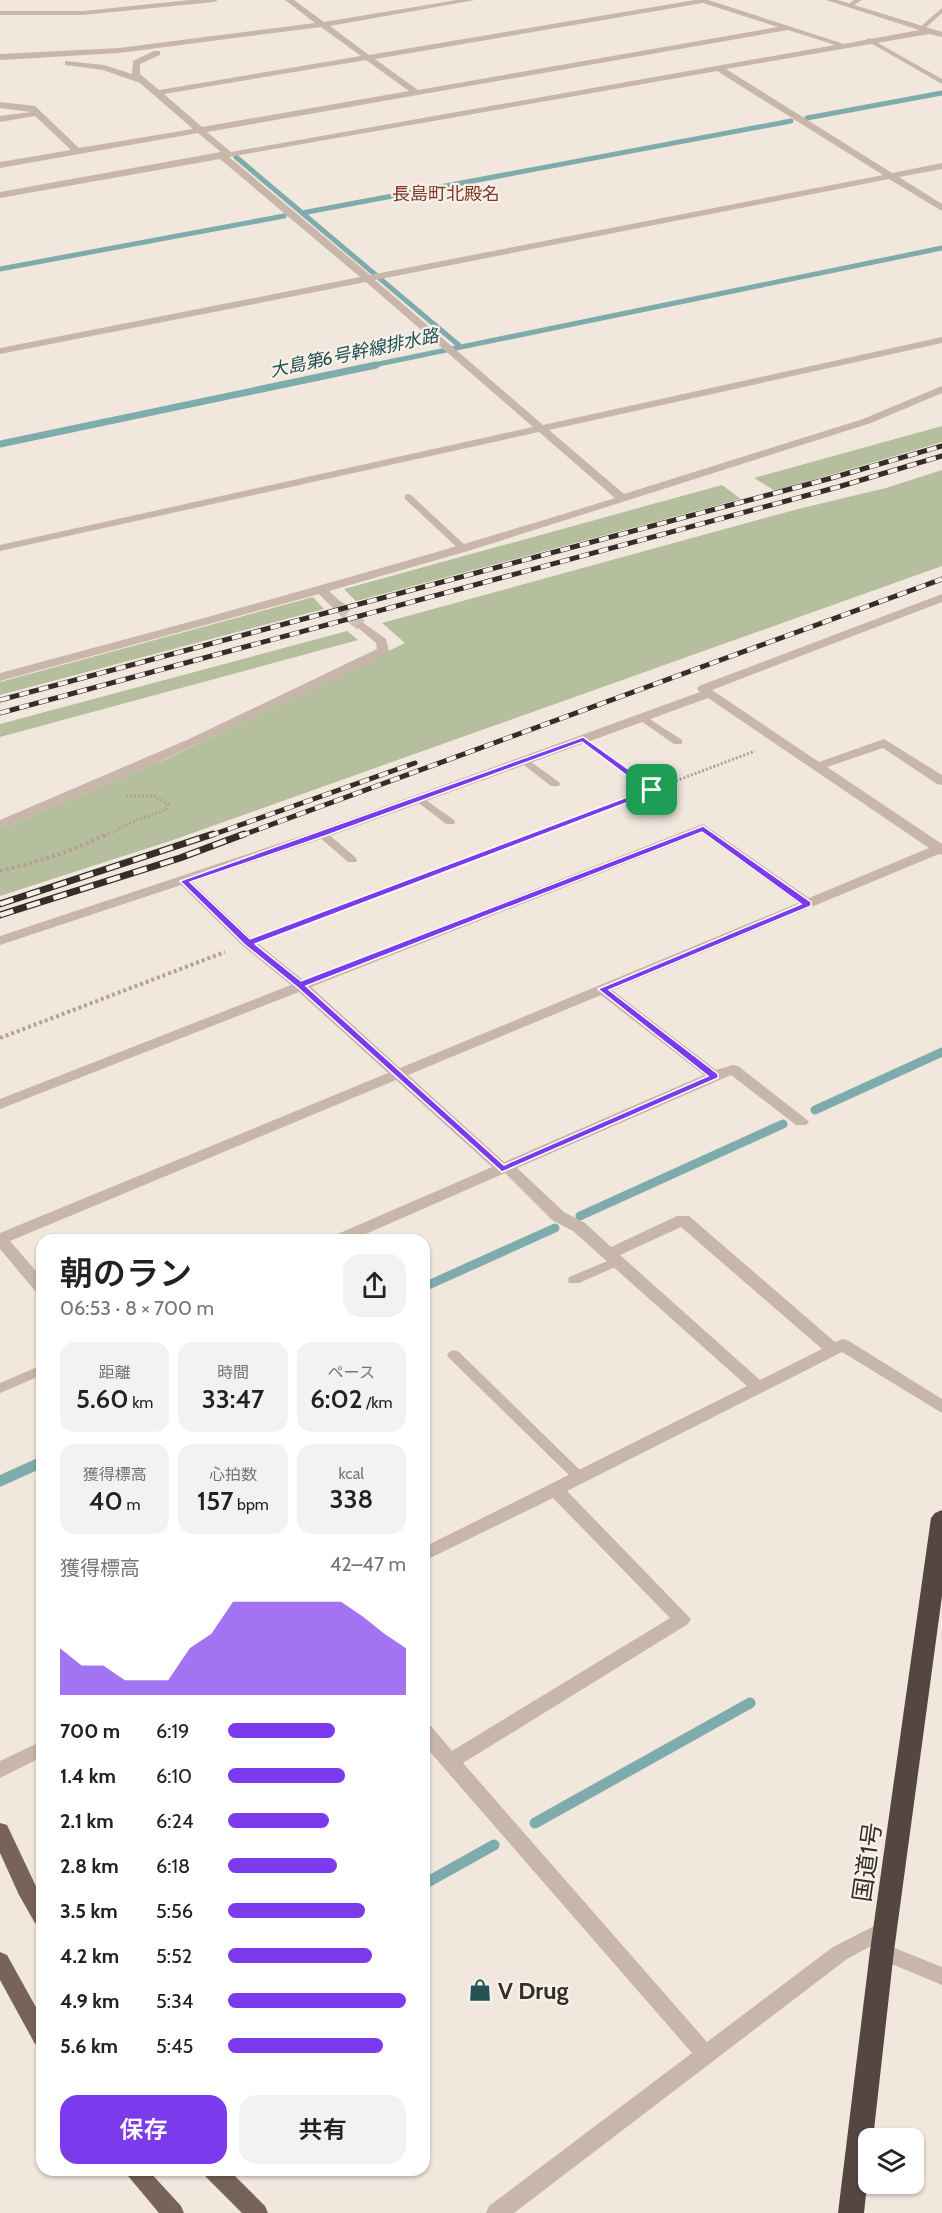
<!DOCTYPE html>
<html lang="ja">
<head>
<meta charset="utf-8">
<style>
	:root { --surface:#fff; --page:#f2f2f2; --text:#222; --muted:#767676; --accent:#7c3aed }
	body { margin:0; font-family:Cabin,"Noto Sans JP",sans-serif; background:var(--page); color:var(--text); height:100vh; display:flex; flex-direction:column; font-size:22px; white-space:nowrap }
	* { box-sizing:border-box; margin:0 }
	p { font-size:20px; color:var(--muted) }
	.icon { flex:none; width:33px; height:33px; fill:none; stroke:currentColor; stroke-width:2; stroke-linecap:round; stroke-linejoin:round }
	.map { position:relative; flex:1; overflow:hidden }
	.details { position:absolute; left:36px; top:1234px; width:394px; height:942px; display:flex; flex-direction:column; background:var(--surface); border-radius:18px; box-shadow:0 2px 4px #0004 }
	.details>* { flex:none }
	.controls { position:absolute; left:858px; top:2128px; display:grid; gap:12px }
	.controls a { display:grid; place-items:center; width:66px; height:66px; border-radius:12px; background:var(--surface); box-shadow:0 2px 4px #0004; font-size:30px }
	.pin { position:absolute; display:grid; place-items:center; width:51px; height:51px; color:#fff; margin:-26px; border-radius:12px; box-shadow:0 3px 9px #0006 }
	.round { display:grid; place-items:center; flex:none; width:63px; height:63px; border-radius:18px; background:var(--page) }
	.headline { display:flex; align-items:center; justify-content:space-between; height:102px; padding:0 24px }
	h1 { font-size:33px; font-weight:600; line-height:45px }
	.metrics { display:grid; grid-template-columns:repeat(3,1fr); gap:9px; height:102px; padding:6px 24px }
	.metrics div { display:grid; align-content:center; border-radius:15px; background:var(--page); text-align:center }
	.metrics b { font-size:26px; font-weight:600 }
	.metrics small { font-size:16px; font-weight:400 }
	.metrics p { font-size:16px }
	.chart { height:168px; padding:12px 24px }
	.chart p { display:flex; justify-content:space-between }
	.chart svg { width:100%; height:108px; margin-top:6px; fill:var(--accent); opacity:.7 }
	.primary-button { display:flex; gap:12px; margin-top:auto; padding:12px 24px }
	.primary-button a { flex:1; height:69px; border-radius:18px; background:var(--accent); color:#fff; font-size:24px; font-weight:600; line-height:69px; text-align:center }
	.primary-button a+a { background:var(--page); color:var(--text) }
	ul { padding:0 24px; list-style:none; font-size:20px }
	li { display:grid; grid-template-columns:96px 72px 1fr; align-items:center; height:45px }
	li i { height:15px; border-radius:8px; background:var(--accent) }
	.map>svg:first-child { display:block }
	.green { fill:#b5bf9e }
	.lines { fill:none; stroke-linecap:round; stroke-linejoin:round }
	.stream-far3 { stroke:#7eacac; stroke-width:5 }
	.stream-far2 { stroke:#7eacac; stroke-width:7 }
	.stream-far1 { stroke:#7eacac; stroke-width:9 }
	.stream { stroke:#7eacac; stroke-width:11 }
	.street-tunnel { stroke:#ccc2b9; stroke-width:12; stroke-dasharray:12 6; stroke-linecap:butt }
	.path-far1 { stroke:#b4a094; stroke-width:3; stroke-dasharray:2 2; stroke-linecap:butt }
	.path { stroke:#b4a094; stroke-width:4; stroke-dasharray:3 3; stroke-linecap:butt }
	.lane { fill:#c8b6aa; fill-rule:evenodd }
	.street { fill:#c8b6aa; fill-rule:evenodd }
	.primary { fill:#77635b; fill-rule:evenodd }
	.highway { fill:#564641; fill-rule:evenodd }
	.rail-far1-casing { stroke:#362c29; stroke-width:5 }
	.rail-casing { stroke:#362c29; stroke-width:7 }
	.rail-far1 { stroke:#f8f1e9; stroke-width:4; stroke-dasharray:10; stroke-linecap:butt }
	.rail { stroke:#f8f1e9; stroke-width:4.5; stroke-dasharray:14; stroke-linecap:butt }
	.route { fill:#7c3aed; stroke:#fff; stroke-width:1.5; fill-rule:evenodd }
	.labels { text-anchor:middle; dominant-baseline:central; stroke-width:4.5; stroke-linejoin:round; paint-order:stroke }
	.far-quarter-label { font-size:18px; fill:#7f3927; stroke:#f8f1e9 }
	.far-water-label { font-size:18px; font-style:italic; fill:#215355; stroke:#f8f1e9 }
	.near-street-label { font-size:24px; fill:#362c29; stroke:#f8f1e9 }
	.near-poi-label { font-size:24px; font-weight:bold; fill:#362c29; stroke:#f8f1e9; text-anchor:start }
</style>
</head>
<body>
<div class="map">
<svg width="942" height="2213" viewBox="0 0 942 2213">
	<rect width="100%" height="100%" fill="#f1e7dd"/>
	<!-- green -->
	<path class="green" d="M 942,426 L 942,442 L 775,491 L 754,478 Z
		M 942,470 L 942,566 L 173,840 L 0,896 L 0,829 L 166,759 L 405,643 L 382,623 L 798,509 L 886,488 Z
		M 722,485 L 741,499 L 356,601 L 344,589 Z
		M 313,597 L 324,609 L 0,695 L 0,682 Z
		M 347,631 L 358,640 L 0,737 L 0,724 Z"/>
	<g class="lines">
		<!-- stream-far3 -->
		<path class="stream-far3" d="M 807,118 L 942,93
			M 236,157 L 461,347 L 369,366
			M 302,213 L 791,121
			M 0,269 L 284,216
			M 461,347 L 942,248"/>
		<!-- stream-far2 -->
		<path class="stream-far2" d="M 0,444 L 376,365"/>
		<!-- stream-far1 -->
		<path class="stream-far1" d="M 815,1110 L 942,1052
			M 580,1216 L 783,1124
			M 424,1287 L 555,1228"/>
		<!-- stream -->
		<path class="stream" d="M 0,1481 L 42,1462
			M 535,1823 L 750,1703
			M 424,1884 L 494,1845"/>
		<!-- street-tunnel -->
		<path class="street-tunnel" d="M 338,606 L 362,626"/>
		<!-- path-far1 -->
		<path class="path-far1" d="M 602,754 L 652,790
			M 104,836 L 137,820 L 166,810 L 168,804 L 154,796 L 126,796
			M 530,836 L 755,751"/>
		<!-- path -->
		<path class="path" d="M 0,871 C 37,862 73,851 107,834
			M 271,934 L 534,834
			M 0,1038 L 225,952"/>
		<!-- lane -->
		<path class="lane" d="M 854,0 L 862,0 L 851,7 L 847,7 L 847,5 Z
			M 942,8 L 942,13 L 924,29 L 920,29 L 920,27 Z
			M 869,38 L 942,79 L 942,84 L 867,41 L 866,40 Z
			M 408,494 L 411,495 L 467,547 L 467,551 L 461,551 L 405,499 L 405,495 Z
			M 642,714 L 682,740 L 682,744 L 674,744 L 638,719 L 637,717 Z
			M 524,757 L 559,782 L 560,784 L 559,786 L 551,786 L 520,762 L 519,760 Z
			M 419,795 L 454,820 L 455,822 L 454,824 L 446,824 L 415,800 L 414,798 L 415,796 Z
			M 322,831 L 326,832 L 356,858 L 357,860 L 356,862 L 348,862 L 318,836 L 317,834 L 318,832 Z
			M 617,1257 L 623,1261 L 622,1264 L 579,1283 L 569,1283 L 568,1280 L 569,1277 Z
			M 454,1350 L 459,1352 L 585,1475 L 587,1478 L 585,1481 L 575,1481 L 449,1358 L 447,1355 L 449,1352 Z
			M 42,1365 L 42,1375 L 0,1393 L 0,1383 Z"/>
		<!-- street -->
		<path class="street" d="M 190,0 L 218,0 L 214,2 L 83,15 L 0,15 L 0,11 L 83,11 Z
			M 285,0 L 294,0 L 324,22 L 457,0 L 475,0 L 330,26 L 369,55 L 695,0 L 708,0 L 844,44 L 919,30 L 826,0 L 838,0 L 942,32 L 942,37 L 929,34 L 726,69 L 892,173 L 942,163 L 942,169 L 899,177 L 942,204 L 942,211 L 889,179 L 375,280 L 543,425 L 942,337 L 942,343 L 549,430 L 624,494 L 863,419 L 942,386 L 942,393 L 871,423 L 468,551 L 329,591 L 342,603 L 342,609 L 334,609 L 319,594 L 0,681 L 0,673 C 206,618 411,562 615,498 L 539,432 L 0,551 L 0,545 L 533,427 L 366,282 L 0,354 L 0,348 L 360,277 L 220,159 L 0,198 L 0,192 L 221,152 L 198,133 L 0,168 L 0,162 L 71,150 L 35,116 L 0,122 L 0,116 L 31,112 L 0,108 L 0,102 L 35,106 L 79,148 L 193,129 L 140,83 L 103,70 L 65,65 L 65,61 L 104,65 L 132,74 L 133,61 L 154,51 L 160,51 L 160,55 L 140,64 L 140,74 L 159,90 L 361,56 L 321,27 L 119,53 L 0,60 L 0,54 L 119,48 L 315,23 ZM 703,3 L 778,27 L 418,90 L 375,59 ZM 788,30 L 835,45 L 231,152 L 207,132 ZM 366,60 L 409,91 L 202,127 L 164,94 ZM 717,71 L 883,175 L 370,275 L 229,157 Z
			M 942,594 L 942,602 L 712,690 L 819,762 L 884,739 L 942,775 L 942,785 L 937,784 L 883,748 L 827,767 L 942,844 L 942,855 L 939,854 L 612,990 L 716,1070 L 733,1065 L 738,1066 L 806,1119 L 809,1122 L 806,1125 L 796,1125 L 731,1075 L 517,1168 L 564,1212 L 585,1223 L 611,1247 L 677,1216 L 689,1216 L 835,1342 L 843,1339 L 849,1341 L 942,1399 L 942,1413 L 842,1352 L 567,1491 L 691,1619 L 688,1624 L 463,1763 L 707,2042 L 833,1947 L 886,1920 L 893,1922 L 896,1928 L 893,1934 L 847,1959 L 514,2213 L 486,2213 L 489,2206 L 692,2053 L 424,1745 L 424,1724 L 431,1726 L 452,1751 L 670,1618 L 553,1498 L 424,1561 L 424,1547 L 747,1386 L 573,1231 L 552,1220 L 505,1173 L 352,1240 L 331,1240 L 333,1236 L 492,1167 L 396,1080 L 10,1241 L 42,1278 L 42,1293 L 36,1292 L 0,1249 L 0,1233 L 388,1073 L 299,992 L 0,1109 L 0,1099 L 291,985 L 243,946 L 181,885 L 0,945 L 0,936 L 317,831 L 700,692 L 697,689 L 699,686 ZM 708,698 L 929,848 L 809,898 L 703,824 L 303,980 L 253,940 L 192,882 L 327,837 ZM 702,833 L 798,903 L 400,1068 L 311,987 ZM 601,995 L 704,1075 L 504,1162 L 408,1075 ZM 681,1227 L 822,1349 L 760,1380 L 620,1255 Z
			M 362,622 L 386,639 L 389,651 L 387,654 L 150,766 L 0,829 L 0,820 L 189,739 L 377,649 L 376,643 L 356,626 Z
			M 42,1741 L 42,1757 L 0,1778 L 0,1761 Z
			M 882,1943 L 942,1967 L 942,1985 L 875,1957 L 872,1951 L 875,1945 Z"/>
		<!-- primary -->
		<path class="primary" d="M 0,1823 L 7,1825 L 42,1899 L 42,1925 L 35,1923 L 19,1895 L 0,1853 Z
			M 0,1952 L 7,1955 L 42,2018 L 42,2047 L 35,2044 L 0,1980 Z
			M 123,2170 L 148,2170 L 181,2206 L 184,2213 L 159,2213 Z
			M 203,2170 L 229,2170 L 265,2206 L 268,2213 L 242,2213 L 206,2177 Z"/>
		<!-- highway -->
		<path class="highway" d="M 942,1510 L 942,1596 L 894,1951 L 873,2139 L 868,2139 L 868,2175 L 864,2213 L 838,2213 L 870,1951 L 931,1518 L 935,1513 Z"/>
		<!-- rail-far1 casing -->
		<g class="rail-far1-casing">
			<path id="rail-far1" d="M 0,700 L 828,479 L 942,446
				M 0,713 L 838,487 L 942,456
				M 209,836 L 415,763
				M 240,836 L 942,579"/>
		</g>
		<!-- rail casing -->
		<g class="rail-casing">
			<path id="rail" d="M 0,904 L 213,834
				M 0,915 L 180,858 L 244,834"/>
		</g>
		<!-- rail-far1 -->
		<use href="#rail-far1" class="rail-far1"/>
		<!-- rail -->
		<use href="#rail" class="rail"/>
	</g>
	<!-- route -->
	<path class="route" d="M 583,737 L 655,788 L 655,792 L 255,944 L 301,981 L 703,826 L 811,902 L 811,906 L 609,990 L 718,1074 L 718,1078 L 502,1172 L 297,987 L 245,945 L 180,881 ZM 582,742 L 646,790 L 250,939 L 190,882 L 325,836 ZM 702,832 L 801,904 L 598,989 L 708,1076 L 504,1165 L 306,986 Z"/>
	<!-- icons -->
	<defs>
		<g id="shop-bare" transform="scale(1.8)"><path d="M-5-2.5h2.3a2.7 3.5 0 0 1 5.4 0H5L5.5 6h-11ZM-1.5-2.5h3a1.5 2.3 0 0 0-3 0Z" fill="#215355" stroke="#f8f1e9" stroke-width="2.5" paint-order="stroke"/></g>
	</defs>
	<g fill-rule="evenodd">
		<use href="#shop-bare" x="480" y="1990"/>
	</g>
	<g class="labels">
		<!-- far-quarter labels -->
		<g class="far-quarter-label">
			<text x="446" y="194">長島町北殿名</text>
		</g>
		<!-- far-water labels -->
		<g class="far-water-label">
			<text transform="translate(354 353) rotate(-12)">大島第6号幹線排水路</text>
		</g>
		<!-- near-street labels -->
		<g class="near-street-label">
			<text transform="translate(867 1862) rotate(-82)">国道1号</text>
		</g>
		<!-- near-poi labels -->
		<g class="near-poi-label">
			<text x="498" y="1990">V Drug</text>
		</g>
	</g>
</svg>
<div class="controls">
<a><svg class="icon" aria-label="layers" viewBox="0 0 24 24"><path d="M12 4l9 5-9 5-9-5zM3 14l9 5 9-5"/></svg></a>
</div>
<div class="pin" style="left:652px;top:790px;background:#1e9e55"><svg class="icon" aria-label="arrive" viewBox="0 0 24 24"><path d="M6 21V4h12l-3 4 3 4H6"/></svg></div>
<section class="details">
<div class="headline"><div><h1>朝のラン</h1><p>06:53 · 8 × 700 m</p></div><a class="round"><svg class="icon" aria-label="share" viewBox="0 0 24 24"><path d="M12 15V3M7 8l5-5 5 5M5 13v7h14v-7"/></svg></a></div>
<div class="metrics">
<div><p>距離</p><b>5.60<small> km</small></b></div>
<div><p>時間</p><b>33:47</b></div>
<div><p>ペース</p><b>6:02<small> /km</small></b></div>
</div>
<div class="metrics">
<div><p>獲得標高</p><b>40<small> m</small></b></div>
<div><p>心拍数</p><b>157<small> bpm</small></b></div>
<div><p>kcal</p><b>338</b></div>
</div>
<div class="chart"><p><span>獲得標高</span>42–47 m</p>
<svg viewBox="0 0 160 44" preserveAspectRatio="none"><path d="M0 44V25L10 32L20 32L30 38L40 38L50 38L60 25L70 19L80 6L90 6L100 6L110 6L120 6L130 6L140 12L150 19L160 25V44z"/></svg>
</div>
<ul>
<li><b>700 m</b>6:19<i style="width:60%"></i></li>
<li><b>1.4 km</b>6:10<i style="width:66%"></i></li>
<li><b>2.1 km</b>6:24<i style="width:57%"></i></li>
<li><b>2.8 km</b>6:18<i style="width:61%"></i></li>
<li><b>3.5 km</b>5:56<i style="width:77%"></i></li>
<li><b>4.2 km</b>5:52<i style="width:81%"></i></li>
<li><b>4.9 km</b>5:34<i style="width:100%"></i></li>
<li><b>5.6 km</b>5:45<i style="width:87%"></i></li>
</ul>
<div class="primary-button"><a>保存</a><a>共有</a></div>
</section>
</div>
</body>
</html>
